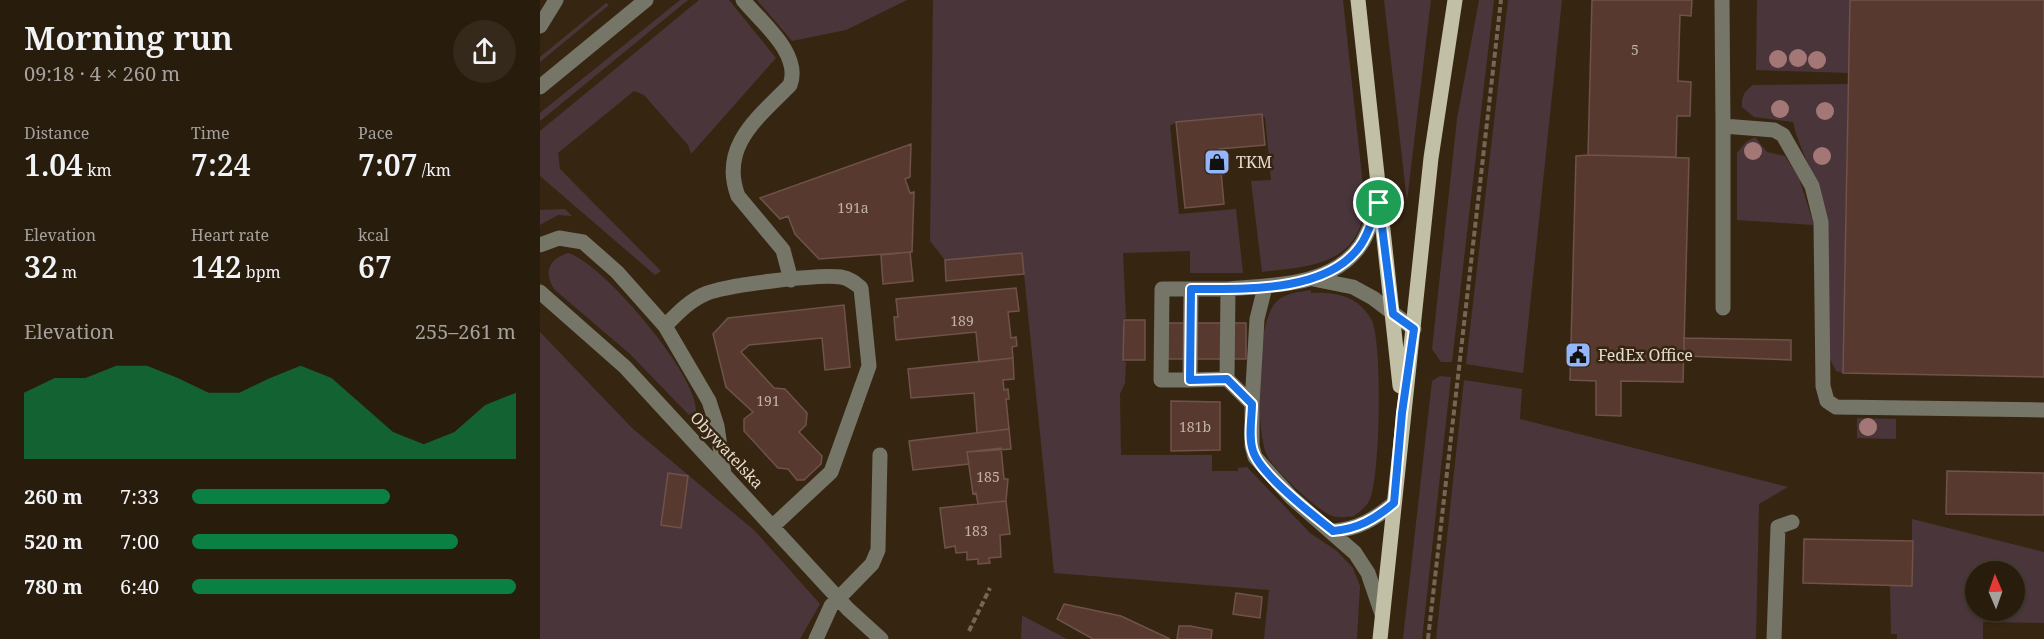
<!DOCTYPE html>
<html lang="en">
<head>
<meta charset="utf-8">
<style>
	:root { --surface:#281c0d; --page:#34291b; --text:#f1f3f6; --muted:#a5a19d; --line:#443a2e; --accent:#0b8043 }
	body { margin:0; font-family:"Noto Serif",serif; background:var(--page); color:var(--text); height:100vh; display:flex; flex-direction:column; font-size:22px; white-space:nowrap }
	* { box-sizing:border-box; margin:0 }
	p { font-size:20px; color:var(--muted) }
	.icon { flex:none; width:33px; height:33px; fill:none; stroke:currentColor; stroke-width:2; stroke-linecap:round; stroke-linejoin:round }
	.map { position:relative; flex:1; overflow:hidden }
	.side { display:flex; flex-direction:column; background:var(--surface); width:540px }
	.side>* { flex:none }
	.needle { width:39px; rotate:358deg }
	.tools { position:absolute; left:1425px; top:561px; display:grid; gap:12px }
	.tools a { display:grid; place-items:center; width:60px; height:60px; border-radius:50%; background:var(--surface); box-shadow:0 2px 4px #0004,0 0 0 2px var(--line); font-size:30px }
	.pin { position:absolute; display:grid; place-items:center; width:51px; height:51px; color:#fff; margin:-26px; border:3px solid #fff; border-radius:50%; box-shadow:0 2px 6px #0007 }
	.round { display:grid; place-items:center; flex:none; width:63px; height:63px; border-radius:32px; background:var(--page) }
	.headline { display:flex; align-items:center; justify-content:space-between; height:102px; padding:0 24px }
	h1 { font-size:33px; font-weight:600; line-height:45px }
	.figures { display:grid; grid-template-columns:repeat(3,1fr); gap:9px; height:102px; padding:6px 24px }
	.figures div { display:grid; align-content:center }
	.figures b { font-size:30px; font-weight:600 }
	.figures small { font-size:16px; font-weight:400 }
	.figures p { font-size:16px }
	.chart { height:168px; padding:12px 24px }
	.chart p { display:flex; justify-content:space-between }
	.chart svg { width:100%; height:108px; margin-top:6px; fill:var(--accent); opacity:.7 }
	ul { padding:0 24px; list-style:none; font-size:20px }
	li { display:grid; grid-template-columns:96px 72px 1fr; align-items:center; height:45px }
	li i { height:15px; border-radius:8px; background:var(--accent) }
	main { display:flex; flex:1; min-height:0 }
	.map>svg:first-child { display:block }
	.green { fill:#4a363a; fill-rule:evenodd }
	.building { fill:#58392f; stroke:#6f5249; stroke-width:1.5 }
	.lines { fill:none; stroke-linecap:round; stroke-linejoin:round }
	.path { stroke:#756755; stroke-width:4; stroke-dasharray:6 3; stroke-linecap:butt }
	.minor { stroke:#757568; stroke-width:15 }
	.major { stroke:#c1c0a6; stroke-width:15 }
	.tree { fill:#a37775 }
	.route-casing { stroke:#fff; stroke-width:12 }
	.route { stroke:#1a73e8; stroke-width:8 }
	.labels { text-anchor:middle; dominant-baseline:central; stroke-width:5; stroke-linejoin:round; paint-order:stroke }
	.number-label { font-size:14px; fill:#c2b2a7 }
	.poi-label { font-size:16px; fill:#e6dbcf; stroke:#362611; text-anchor:start }
	.street-label { font-size:16px; fill:#e6dbcf; stroke:#362611 }
</style>
</head>
<body>
<main>
<section class="side">
<div class="headline"><div><h1>Morning run</h1><p>09:18 · 4 × 260 m</p></div><a class="round"><svg class="icon" aria-label="share" viewBox="0 0 24 24"><path d="M12 15V3M7 8l5-5 5 5M5 13v7h14v-7"/></svg></a></div>
<div class="figures">
<div><p>Distance</p><b>1.04<small> km</small></b></div>
<div><p>Time</p><b>7:24</b></div>
<div><p>Pace</p><b>7:07<small> /km</small></b></div>
</div>
<div class="figures">
<div><p>Elevation</p><b>32<small> m</small></b></div>
<div><p>Heart rate</p><b>142<small> bpm</small></b></div>
<div><p>kcal</p><b>67</b></div>
</div>
<div class="chart"><p><span>Elevation</span>255–261 m</p>
<svg viewBox="0 0 160 44" preserveAspectRatio="none"><path d="M0 44V17L10 11L20 11L30 6L40 6L50 11L60 17L70 17L80 11L90 6L100 11L110 22L120 33L130 38L140 33L150 22L160 17V44z"/></svg>
</div>
<ul>
<li><b>260 m</b>7:33<i style="width:61%"></i></li>
<li><b>520 m</b>7:00<i style="width:82%"></i></li>
<li><b>780 m</b>6:40<i style="width:100%"></i></li>
</ul>
</section>
<div class="map">
<svg width="1504" height="639" viewBox="0 0 1504 639">
	<rect width="100%" height="100%" fill="#362611"/>
	<!-- green -->
	<path class="green" d="M 140,0 L 148,0 L 0,121 L 0,113 Z
		M 159,0 L 189,0 L 236,58 L 151,154 L 148,145 L 104,95 L 94,91 L 18,153 L 20,169 L 121,271 L 115,275 L 0,176 L 0,131 Z
		M 217,0 L 367,0 L 306,30 L 252,41 Z
		M 393,0 L 803,0 L 823,186 C 823,195 824,205 823,214 C 816,266 763,267 722,272 L 711,181 L 731,180 L 725,117 L 636,122 L 630,126 L 639,214 L 696,209 L 703,273 L 650,273 L 650,251 L 583,253 L 586,318 L 583,319 L 583,361 L 586,362 L 585,383 L 580,394 L 581,455 L 672,455 L 672,471 L 698,471 L 698,468 L 707,467 L 770,533 L 797,551 L 813,568 L 820,586 L 817,639 L 724,639 L 729,590 L 514,573 L 482,254 L 405,260 L 390,241 Z
		M 844,0 L 891,0 L 867,201 Z
		M 939,0 L 954,0 L 912,362 L 901,362 L 892,349 L 917,119 Z
		M 968,0 L 1022,0 L 983,373 L 926,364 Z
		M 1217,0 L 1310,0 L 1309,73 L 1216,70 Z
		M 66,3 L 69,5 L 0,62 L 0,57 Z
		M 1308,84 L 1303,373 L 1296,371 L 1290,359 L 1281,194 C 1273,170 1258,147 1253,122 L 1214,117 L 1202,107 C 1201,96 1205,91 1213,85 Z
		M 1215,137 L 1227,152 L 1245,156 L 1259,178 L 1274,225 L 1197,220 L 1197,153 L 1206,142 Z
		M 25,209 L 32,216 L 18,215 L 0,225 L 0,210 Z
		M 28,253 C 63,263 158,376 156,411 L 149,415 L 90,354 L 15,290 C 3,274 8,259 28,253 Z
		M 771,290 L 771,293 C 796,292 818,296 831,319 C 843,339 840,477 830,499 C 827,506 821,511 814,516 C 807,517 799,518 792,516 C 777,510 731,468 726,453 C 716,426 715,322 737,301 C 746,293 759,292 771,290 Z
		M 0,332 L 92,428 L 215,531 L 280,604 L 260,639 L 0,639 Z
		M 900,376 L 911,377 L 882,639 L 863,639 L 892,381 Z
		M 924,380 L 982,389 L 980,419 L 1248,487 L 1219,504 L 1216,639 L 896,639 Z
		M 1317,418 L 1356,419 L 1356,439 L 1317,438 Z
		M 1372,519 L 1504,552 L 1504,623 L 1443,622 L 1443,639 L 1357,639 L 1357,634 L 1351,634 L 1350,585 L 1372,586 ZM 1436,572 L 1474,572 L 1474,610 L 1436,610 Z
		M 482,616 L 485,617 L 527,639 L 481,639 Z"/>
	<!-- building -->
	<path class="building" d="M 1052,0 L 1152,0 L 1151,16 L 1140,15 L 1138,81 L 1151,82 L 1150,116 L 1137,116 L 1136,157 L 1048,155 Z
		M 1310,0 L 1504,0 L 1504,377 L 1303,373 Z
		M 722,114 L 725,145 L 679,149 L 684,204 L 645,208 L 636,122 Z
		M 371,144 L 370,177 L 365,179 L 370,193 L 374,192 L 372,252 L 279,259 L 255,234 L 248,216 L 240,219 L 220,198 Z
		M 1048,155 L 1149,158 L 1143,382 L 1081,381 L 1081,416 L 1056,415 L 1056,381 L 1030,380 L 1036,156 Z
		M 370,252 L 373,281 L 343,284 L 341,255 Z
		M 482,253 L 484,274 L 406,281 L 405,260 Z
		M 476,288 L 479,311 L 468,312 L 471,338 L 476,337 L 477,346 L 472,347 L 473,358 L 439,362 L 436,332 L 356,340 L 354,317 L 358,317 L 356,299 Z
		M 304,305 L 310,367 L 285,370 L 282,338 L 209,345 L 201,352 L 234,388 L 245,389 L 267,413 L 266,425 L 259,432 L 282,456 L 281,464 L 264,480 L 257,480 L 248,469 L 238,468 L 204,431 L 204,419 L 213,412 L 186,387 L 173,334 L 188,318 Z
		M 584,320 L 605,320 L 605,360 L 583,360 Z
		M 628,323 L 706,323 L 706,359 L 628,359 Z
		M 1144,338 L 1251,340 L 1251,360 L 1144,356 Z
		M 473,358 L 474,379 L 463,380 L 464,390 L 468,389 L 469,399 L 466,399 L 469,429 L 437,433 L 434,393 L 371,398 L 368,369 Z
		M 631,401 L 680,402 L 680,450 L 631,451 Z
		M 469,429 L 471,449 L 427,452 L 429,464 L 373,470 L 369,441 Z
		M 461,448 L 464,479 L 468,479 L 466,501 L 438,504 L 436,493 L 433,494 L 427,452 Z
		M 1407,471 L 1504,473 L 1504,515 L 1406,514 Z
		M 128,473 L 148,476 L 141,528 L 121,525 Z
		M 466,501 L 470,534 L 460,535 L 461,557 L 449,558 L 450,563 L 438,564 L 438,559 L 427,560 L 427,552 L 416,553 L 415,546 L 405,548 L 400,508 Z
		M 1264,539 L 1373,541 L 1372,586 L 1263,583 Z
		M 696,593 L 722,597 L 720,618 L 693,614 Z
		M 524,604 L 581,616 L 630,639 L 553,639 L 517,619 Z
		M 639,626 L 650,626 L 672,630 L 671,639 L 637,639 Z"/>
	<g class="lines">
		<!-- path -->
		<path class="path" d="M 429,631 L 450,588
			M 888,639 L 961,0"/>
		<!-- minor -->
		<path class="minor" d="M 203,0 C 221,22 262,54 250,85 C 219,117 179,146 198,196 L 243,250 L 251,280
			M 1182,0 L 1183,126 L 1234,130 L 1243,135 L 1272,186 L 1281,222 L 1283,386 L 1287,401 L 1296,407 L 1504,410
			M 0,26 L 16,0
			M 0,87 L 106,0
			M 1183,126 L 1183,308
			M 839,203 C 833,216 829,234 820,246 C 791,287 732,285 688,289 L 687,379 L 712,404 L 712,446 L 715,457 L 751,497 L 815,553 L 828,573 L 842,614
			M 0,245 L 19,238 L 43,242 L 77,272 L 125,326 L 169,401 L 177,426 L 184,474
			M 773,279 L 813,287 L 833,298 L 874,329
			M 0,292 L 85,367 L 308,609 L 341,639
			M 125,326 C 136,315 150,300 165,294 C 186,285 278,274 301,277 C 309,278 315,283 321,288 L 329,366 L 291,472 L 233,526
			M 687,379 L 650,380 L 651,289 L 688,289
			M 650,380 L 621,380 L 622,289 L 651,289
			M 712,404 L 717,319 L 725,287
			M 793,531 C 818,529 835,519 854,503
			M 276,639 L 291,606 L 332,564 L 338,550 L 340,455
			M 1234,639 L 1238,527 L 1252,522"/>
		<!-- major -->
		<path class="major" d="M 818,0 L 860,386
			M 840,639 L 891,158 L 915,0"/>
	</g>
	<!-- trees -->
	<g class="tree">
		<circle cx="1258" cy="58" r="9"/>
		<circle cx="1238" cy="59" r="9"/>
		<circle cx="1277" cy="60" r="9"/>
		<circle cx="1240" cy="109" r="9"/>
		<circle cx="1285" cy="111" r="9"/>
		<circle cx="1213" cy="151" r="9"/>
		<circle cx="1282" cy="156" r="9"/>
		<circle cx="1328" cy="427" r="9"/>
	</g>
	<g class="lines">
		<!-- route casing -->
		<g class="route-casing">
			<path id="route" d="M 839,203 L 853,314 L 874,329 L 862,413 L 854,503 C 835,519 818,529 793,531 C 774,516 719,473 713,451 C 708,437 712,418 712,404 L 687,379 L 650,380 L 651,289 C 703,289 787,293 820,246 C 829,234 833,216 839,203 Z"/>
		</g>
		<!-- route -->
		<use href="#route" class="route"/>
	</g>
	<!-- icons -->
	<defs>
		<g id="shop-square" transform="scale(1.35)"><rect x="-9" y="-9" width="18" height="18" rx="4" fill="#95b6fd" stroke="#362611"/><path d="M-5-2.5h2.3a2.7 3.5 0 0 1 5.4 0H5L5.5 6h-11ZM-1.5-2.5h3a1.5 2.3 0 0 0-3 0Z" fill="#111"/></g>
		<g id="civic-square" transform="scale(1.35)"><rect x="-9" y="-9" width="18" height="18" rx="4" fill="#95b6fd" stroke="#362611"/><path d="M-.6-6.5H3V-4.5H.6V-3L4-1V1h2V6H-6V1h2V-1L-.6-3ZM-1.2 2.5V6h2.4V2.5Z" fill="#111"/></g>
	</defs>
	<g fill-rule="evenodd">
		<use href="#shop-square" x="677" y="162"/>
		<use href="#civic-square" x="1038" y="355"/>
	</g>
	<g class="labels">
		<!-- number labels -->
		<g class="number-label">
			<text x="1095" y="49">5</text>
			<text x="313" y="207">191a</text>
			<text x="422" y="320">189</text>
			<text x="228" y="400">191</text>
			<text x="655" y="426">181b</text>
			<text x="448" y="476">185</text>
			<text x="436" y="530">183</text>
		</g>
		<!-- poi labels -->
		<g class="poi-label">
			<text x="696" y="162">TKM</text>
			<text x="1058" y="355">FedEx Office</text>
		</g>
		<!-- street labels -->
		<g class="street-label">
			<text transform="translate(187 450) rotate(47)">Obywatelska</text>
		</g>
	</g>
</svg>
<div class="tools">
<a><svg class="needle" viewBox="-14 -14 28 28"><path d="M0-13l5 13h-10z" fill="#e53935"/><path d="M0 13l5-13h-10z" fill="#a5a19d"/></svg></a>
</div>
<div class="pin" style="left:839px;top:203px;background:#1e9e55"><svg class="icon" aria-label="arrive" viewBox="0 0 24 24"><path d="M6 21V4h12l-3 4 3 4H6"/></svg></div>
</div>
</main>
</body>
</html>
